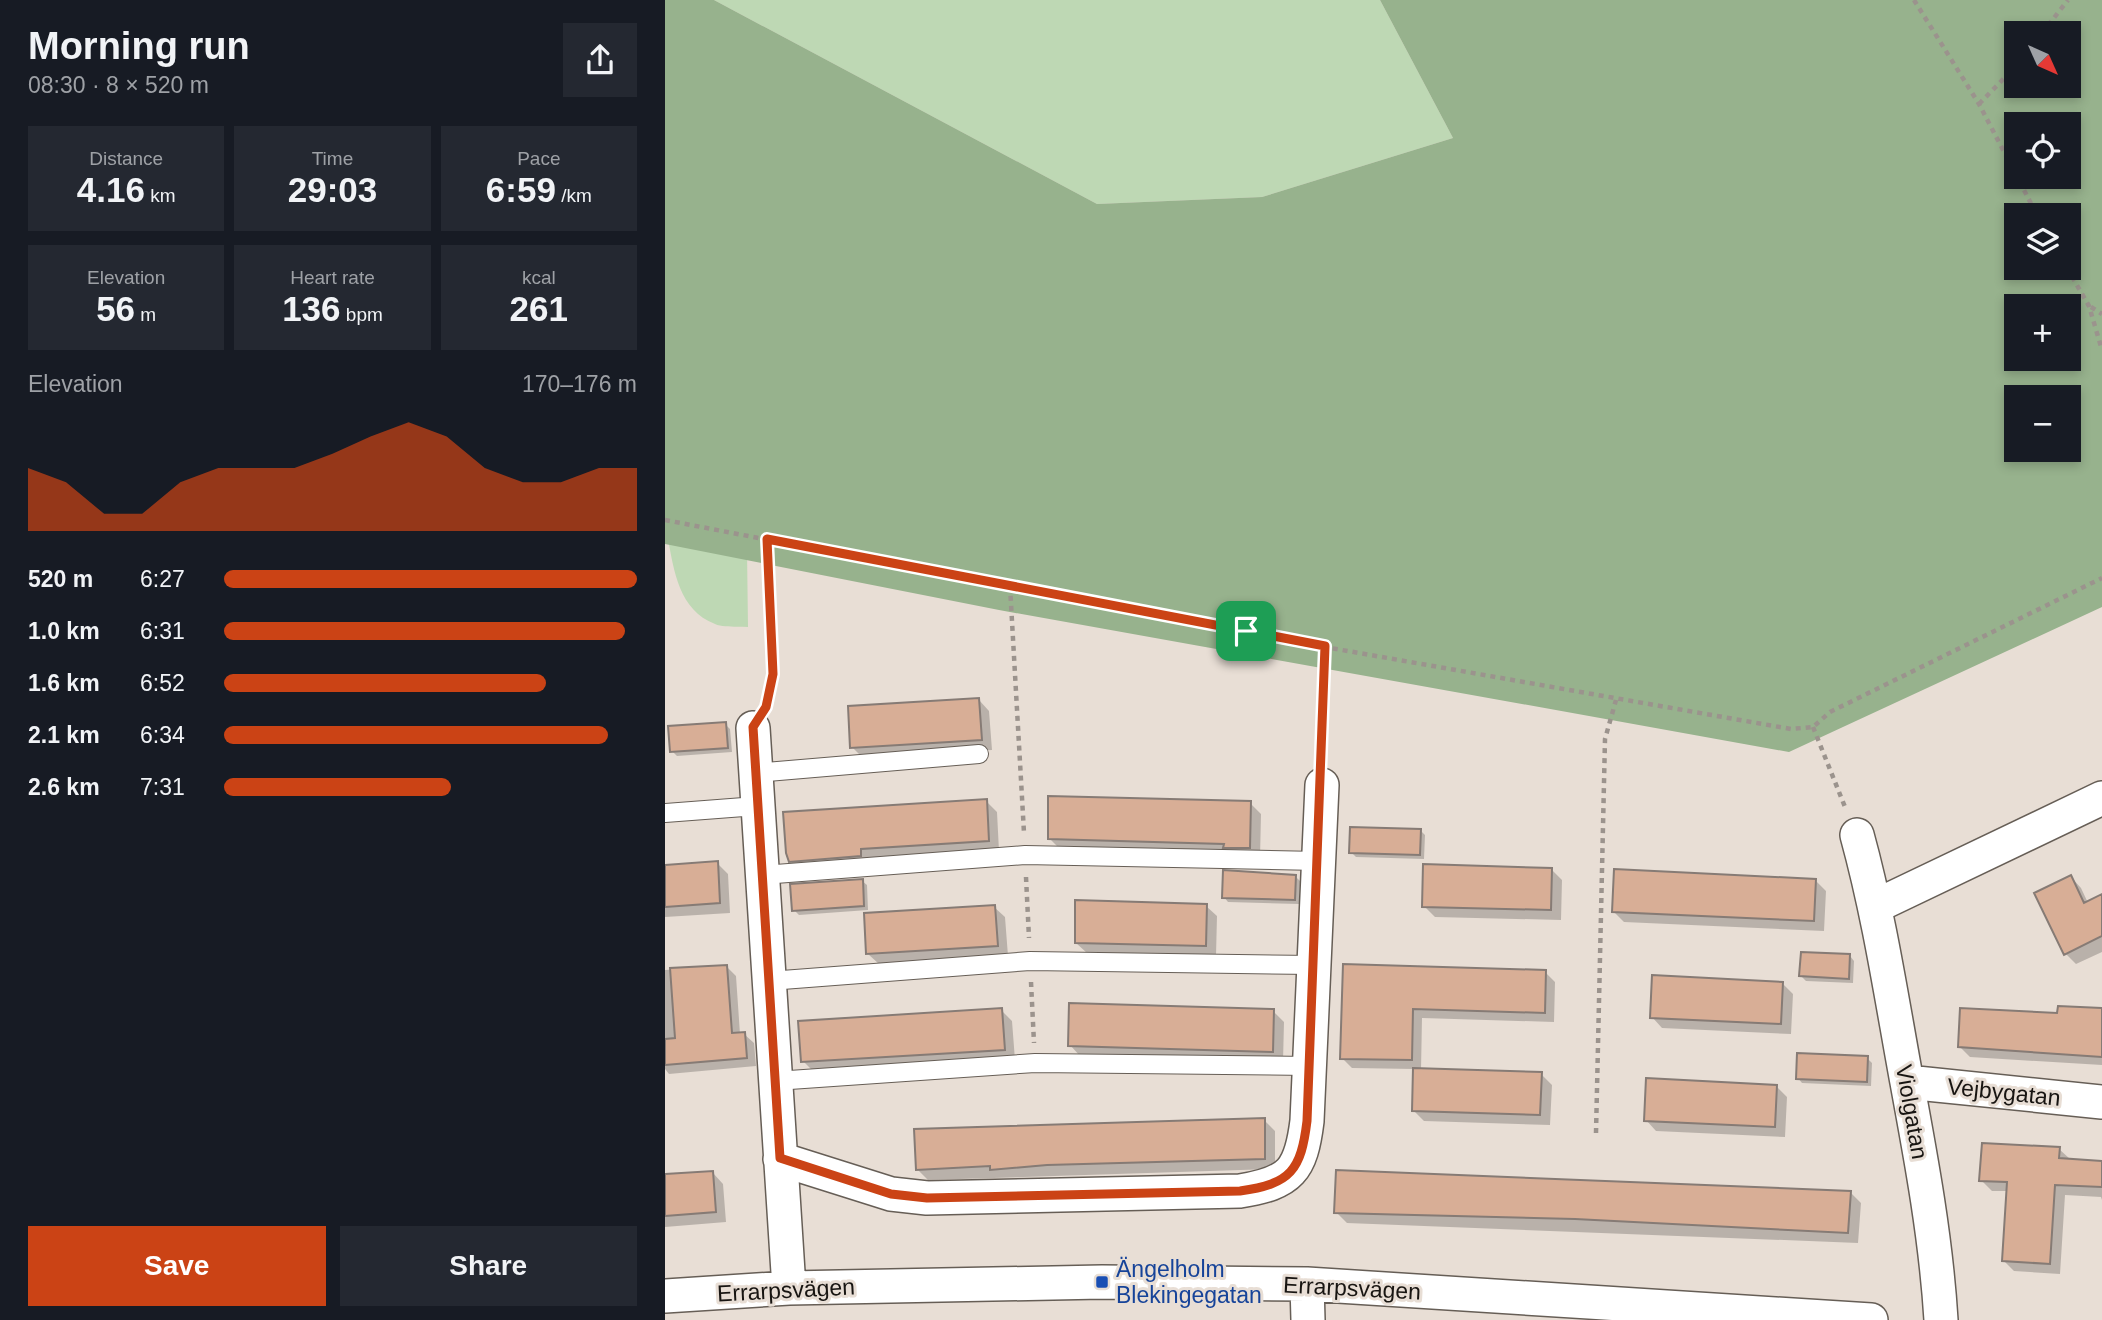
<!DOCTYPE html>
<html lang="en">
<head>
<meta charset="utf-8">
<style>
	:root { --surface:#171b24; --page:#242831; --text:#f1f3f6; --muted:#9ea1a6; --accent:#cb4315 }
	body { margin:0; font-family:Arial,sans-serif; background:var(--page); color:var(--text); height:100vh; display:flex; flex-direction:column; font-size:26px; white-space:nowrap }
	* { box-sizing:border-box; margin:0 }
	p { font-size:23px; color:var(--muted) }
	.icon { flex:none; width:38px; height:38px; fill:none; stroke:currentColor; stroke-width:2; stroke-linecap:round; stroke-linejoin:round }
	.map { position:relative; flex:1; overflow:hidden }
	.sheet { display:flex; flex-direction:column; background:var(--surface); width:665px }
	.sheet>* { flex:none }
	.needle { width:46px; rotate:135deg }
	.buttons { position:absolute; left:1339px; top:21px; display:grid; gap:14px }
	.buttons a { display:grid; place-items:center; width:77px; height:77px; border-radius:0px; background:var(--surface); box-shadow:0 4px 10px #0003; font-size:35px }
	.pin { position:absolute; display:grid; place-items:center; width:60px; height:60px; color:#fff; margin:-30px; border-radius:14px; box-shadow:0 4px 10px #0006 }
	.round { display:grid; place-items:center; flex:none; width:74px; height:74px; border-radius:0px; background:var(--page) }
	.overview { display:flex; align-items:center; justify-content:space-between; height:119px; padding:0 28px }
	h1 { font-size:38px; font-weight:600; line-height:52px }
	.figures { display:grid; grid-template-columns:repeat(3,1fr); gap:10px; height:119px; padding:7px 28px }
	.figures div { display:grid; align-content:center; border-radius:0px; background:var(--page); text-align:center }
	.figures b { font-size:35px; font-weight:600 }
	.figures small { font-size:19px; font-weight:400 }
	.figures p { font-size:19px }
	.chart { height:196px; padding:14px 28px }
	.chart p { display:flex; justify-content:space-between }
	.chart svg { width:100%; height:126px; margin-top:7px; fill:var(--accent); opacity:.7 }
	.button { display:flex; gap:14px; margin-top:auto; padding:14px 28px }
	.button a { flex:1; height:80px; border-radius:0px; background:var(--accent); color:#fff; font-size:28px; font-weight:600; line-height:80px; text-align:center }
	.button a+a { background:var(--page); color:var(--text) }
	ul { padding:0 28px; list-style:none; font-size:23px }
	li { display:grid; grid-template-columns:112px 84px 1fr; align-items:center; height:52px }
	li i { height:18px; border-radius:9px; background:var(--accent) }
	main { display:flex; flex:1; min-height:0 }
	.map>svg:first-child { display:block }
	.green { fill:#bed8b4 }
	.forest { fill:#97b28d; fill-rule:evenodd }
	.shadow { fill:#0003 }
	.building { fill:#d8ae96; stroke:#867b75; stroke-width:2 }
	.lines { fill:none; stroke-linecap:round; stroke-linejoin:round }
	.lane-casing { stroke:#665e56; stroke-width:20 }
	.street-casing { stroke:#665e56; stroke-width:36 }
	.path { stroke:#9b938d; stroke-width:4.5; stroke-dasharray:5 5; stroke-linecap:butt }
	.lane { stroke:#fff; stroke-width:18 }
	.street { stroke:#fff; stroke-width:33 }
	.route-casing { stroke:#fff; stroke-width:14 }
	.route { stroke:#cb4315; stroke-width:9 }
	.transit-dot { fill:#1a4fb4; stroke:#e8ded5; stroke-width:2.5 }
	.labels { text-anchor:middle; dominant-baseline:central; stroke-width:6; stroke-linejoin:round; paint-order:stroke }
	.street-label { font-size:23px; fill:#181512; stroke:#e8ded5 }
	.transit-label { font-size:23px; fill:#164399; stroke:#e8ded5; text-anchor:start }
</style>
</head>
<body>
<main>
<section class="sheet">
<div class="overview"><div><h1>Morning run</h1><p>08:30 · 8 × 520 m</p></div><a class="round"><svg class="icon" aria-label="share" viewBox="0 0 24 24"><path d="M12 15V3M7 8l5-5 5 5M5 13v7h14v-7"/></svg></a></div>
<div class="figures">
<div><p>Distance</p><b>4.16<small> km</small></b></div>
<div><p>Time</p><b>29:03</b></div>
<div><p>Pace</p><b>6:59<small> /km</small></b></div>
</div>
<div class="figures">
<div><p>Elevation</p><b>56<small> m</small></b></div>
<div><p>Heart rate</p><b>136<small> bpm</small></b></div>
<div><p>kcal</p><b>261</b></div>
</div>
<div class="chart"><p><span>Elevation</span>170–176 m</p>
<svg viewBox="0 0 160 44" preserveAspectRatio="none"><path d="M0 44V22L10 27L20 38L30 38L40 27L50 22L60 22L70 22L80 17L90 11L100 6L110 11L120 22L130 27L140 27L150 22L160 22V44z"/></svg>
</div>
<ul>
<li><b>520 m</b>6:27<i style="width:100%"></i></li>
<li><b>1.0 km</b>6:31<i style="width:97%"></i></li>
<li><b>1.6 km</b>6:52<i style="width:78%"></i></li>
<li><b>2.1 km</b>6:34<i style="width:93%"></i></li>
<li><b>2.6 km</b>7:31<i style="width:55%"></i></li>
</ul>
<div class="button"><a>Save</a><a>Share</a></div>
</section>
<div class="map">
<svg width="1437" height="1320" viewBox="0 0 1437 1320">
	<rect width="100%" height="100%" fill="#e8ded5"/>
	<!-- green -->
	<path class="green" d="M 49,0 L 715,0 L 788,138 L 597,197 L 432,204 Z
		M 3,539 L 82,550 L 83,627 C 73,626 59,628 50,624 C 14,610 9,571 3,539 Z"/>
	<!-- forest -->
	<path class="forest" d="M 0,0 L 49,0 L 432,204 L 597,197 L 788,138 L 715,0 L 1437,0 L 1437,607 L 1124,752 L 334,610 L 0,544 ZM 1351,33 L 1404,33 L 1404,86 L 1351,86 ZM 1351,124 L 1404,124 L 1404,177 L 1351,177 ZM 1351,215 L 1404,215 L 1404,268 L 1351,268 ZM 1351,306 L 1404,306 L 1404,359 L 1351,359 ZM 1351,397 L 1404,397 L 1404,450 L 1351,450 Z"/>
	<!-- shadow -->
	<path class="shadow" d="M 314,700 L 324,711 L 327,750 L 198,758 L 187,747 Z
		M 60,724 L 65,729 L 67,752 L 12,756 L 7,751 Z
		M 321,801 L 332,812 L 334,851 L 136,871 L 125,861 Z
		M 585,803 L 596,814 L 595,858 L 395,849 L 384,838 Z
		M 755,830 L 760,835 L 759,859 L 691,857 L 686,852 Z
		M 52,863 L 63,874 L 65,913 L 0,917 L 0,866 Z
		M 887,870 L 897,880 L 896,920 L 770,917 L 759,906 Z
		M 630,876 L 635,881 L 634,904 L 563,902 L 559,897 Z
		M 1406,877 L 1416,888 L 1423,903 L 1437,896 L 1437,952 L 1411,964 L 1401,954 Z
		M 1150,880 L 1161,891 L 1159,931 L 959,922 L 948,911 Z
		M 197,881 L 202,885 L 203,910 L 134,915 L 129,910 Z
		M 541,906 L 552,916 L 551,956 L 422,953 L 411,943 Z
		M 329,907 L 340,917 L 343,956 L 214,964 L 203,954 Z
		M 1185,956 L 1189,961 L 1188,983 L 1141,981 L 1136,976 Z
		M 61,966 L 71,976 L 75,1034 L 79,1034 L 89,1043 L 91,1066 L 4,1074 L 0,1069 L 0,970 Z
		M 680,966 L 880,972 L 890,982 L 889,1022 L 757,1018 L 756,1070 L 876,1074 L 887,1085 L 885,1125 L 759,1121 L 749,1111 L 749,1069 L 687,1068 L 677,1058 Z
		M 1117,983 L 1128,994 L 1126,1034 L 997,1028 L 987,1017 Z
		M 336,1010 L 347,1021 L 350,1060 L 149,1072 L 138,1061 Z
		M 1437,1010 L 1437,1065 L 1305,1057 L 1294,1046 L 1394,1015 Z
		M 608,1011 L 619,1022 L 618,1062 L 415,1056 L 405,1045 Z
		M 1202,1058 L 1207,1063 L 1206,1086 L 1137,1083 L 1133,1078 Z
		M 1111,1086 L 1122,1097 L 1120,1137 L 991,1131 L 981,1120 Z
		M 599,1120 L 610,1131 L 610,1169 L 263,1180 L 253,1170 Z
		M 1394,1149 L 1405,1159 L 1437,1162 L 1437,1200 L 1436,1197 L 1400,1195 L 1395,1274 L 1349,1271 L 1338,1260 L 1343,1191 L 1327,1191 L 1316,1180 Z
		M 48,1173 L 58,1184 L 61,1222 L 0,1227 L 0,1176 Z
		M 1185,1192 L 1196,1203 L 1193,1243 L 682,1223 L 671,1212 Z"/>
	<!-- building -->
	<path class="building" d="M 314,698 L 317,740 L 185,748 L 183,706 Z
		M 61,722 L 63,748 L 5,752 L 3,726 Z
		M 383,796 L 586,801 L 585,848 L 558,848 L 559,844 L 383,839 Z
		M 322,799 L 324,841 L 196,849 L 196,856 L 124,862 L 121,853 L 118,812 Z
		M 685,827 L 756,829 L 755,855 L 684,853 Z
		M 53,861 L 55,903 L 0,907 L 0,865 Z
		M 758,864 L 887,868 L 886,910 L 757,907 Z
		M 949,869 L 1151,879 L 1149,921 L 947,912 Z
		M 558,870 L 631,875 L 630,900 L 557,898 Z
		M 1406,875 L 1419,903 L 1437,894 L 1437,936 L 1399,955 L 1369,893 Z
		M 198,879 L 199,906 L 127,911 L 125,884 Z
		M 410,900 L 542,904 L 541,946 L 410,943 Z
		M 330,905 L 333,946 L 201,954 L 199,913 Z
		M 1136,952 L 1185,954 L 1184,979 L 1134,976 Z
		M 678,964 L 881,970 L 880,1013 L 748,1009 L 747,1060 L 675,1059 Z
		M 62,965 L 67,1033 L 80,1032 L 82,1058 L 0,1065 L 0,1039 L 10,1038 L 5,968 Z
		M 987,975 L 1118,982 L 1116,1024 L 985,1018 Z
		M 404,1003 L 609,1009 L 608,1052 L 403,1046 Z
		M 1393,1006 L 1437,1008 L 1437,1057 L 1293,1047 L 1295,1008 L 1392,1013 Z
		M 337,1008 L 340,1050 L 136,1062 L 133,1021 Z
		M 1132,1053 L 1203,1056 L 1202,1082 L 1131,1079 Z
		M 748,1068 L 877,1072 L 875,1115 L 747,1111 Z
		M 981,1078 L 1112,1085 L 1110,1127 L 979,1121 Z
		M 600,1118 L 600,1159 L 382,1165 L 325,1170 L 325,1166 L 251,1170 L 249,1129 Z
		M 1317,1143 L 1395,1147 L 1394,1158 L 1437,1161 L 1437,1187 L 1390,1185 L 1385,1264 L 1337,1261 L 1342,1182 L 1314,1181 Z
		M 671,1170 L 1186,1191 L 1183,1233 L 910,1219 L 669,1213 Z
		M 48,1171 L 51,1212 L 0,1216 L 0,1174 Z"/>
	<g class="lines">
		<!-- lane casing -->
		<g class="lane-casing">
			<path id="lane" d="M 90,773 L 314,754
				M 0,813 L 92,806
				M 97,875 L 360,855 L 654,861
				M 104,981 L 365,961 L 649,965
				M 110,1081 L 370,1063 L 645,1066"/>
		</g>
		<!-- street casing -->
		<g class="street-casing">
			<path id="street" d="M 88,728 L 124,1288
				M 1192,835 C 1214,915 1226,995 1241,1077 C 1256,1158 1271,1238 1276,1320
				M 1211,906 L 1437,798
				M 1242,1082 L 1437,1102
				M 115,1159 L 226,1194 L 262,1198 L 575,1191 C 626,1183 636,1170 642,1121 L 657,785
				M 642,1284 L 643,1320
				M 0,1296 L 124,1288 L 437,1282 L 642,1284 L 1206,1320"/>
		</g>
		<!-- path -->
		<path class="path" d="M 1249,0 L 1314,104 L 1372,215
			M 1377,33 L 1403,0
			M 1314,104 L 1351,66
			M 1402,268 L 1424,306 L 1437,350
			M 1426,307 L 1437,314
			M 0,520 L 660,647 L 1126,729 L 1148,727 L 1165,712 L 1437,578
			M 102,539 L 108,674 L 103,703
			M 345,586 L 359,833
			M 1148,727 L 1180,807
			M 654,756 L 660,647
			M 361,877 L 364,938
			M 366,982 L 369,1043
			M 931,1133 L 940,739 L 951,700"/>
		<!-- lane -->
		<use href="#lane" class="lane"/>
		<!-- street -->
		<use href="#street" class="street"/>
	</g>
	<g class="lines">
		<!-- route casing -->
		<g class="route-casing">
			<path id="route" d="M 102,539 L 660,646 L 642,1121 C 636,1170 626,1184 575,1191 L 262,1198 L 226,1194 L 115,1158 L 88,727 L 101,707 L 108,674 Z"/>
		</g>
		<!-- route -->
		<use href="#route" class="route"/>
	</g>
	<!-- markers -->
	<rect class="transit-dot" x="430" y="1275" width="14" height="14" rx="3.5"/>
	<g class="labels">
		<!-- street labels -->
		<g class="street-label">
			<text transform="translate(1339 1092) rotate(6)">Vejbygatan</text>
			<text transform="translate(1247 1112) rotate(80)">Violgatan</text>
			<text transform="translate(687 1288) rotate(3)">Errarpsvägen</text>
			<text transform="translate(121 1290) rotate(-3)">Errarpsvägen</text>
		</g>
		<!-- transit labels -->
		<g class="transit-label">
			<text x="451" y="1269">Ängelholm<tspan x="451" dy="26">Blekingegatan</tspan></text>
		</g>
	</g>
</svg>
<div class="buttons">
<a><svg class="needle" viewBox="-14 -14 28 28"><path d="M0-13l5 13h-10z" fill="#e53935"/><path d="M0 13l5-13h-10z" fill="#9ea1a6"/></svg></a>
<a><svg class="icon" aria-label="locate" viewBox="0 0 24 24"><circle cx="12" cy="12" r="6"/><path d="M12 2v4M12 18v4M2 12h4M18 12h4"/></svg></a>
<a><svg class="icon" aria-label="layers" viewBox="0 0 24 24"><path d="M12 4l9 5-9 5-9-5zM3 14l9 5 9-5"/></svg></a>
<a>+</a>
<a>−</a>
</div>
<div class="pin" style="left:581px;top:631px;background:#1e9e55"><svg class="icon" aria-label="arrive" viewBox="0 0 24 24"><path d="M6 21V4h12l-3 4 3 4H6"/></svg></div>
</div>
</main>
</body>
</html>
